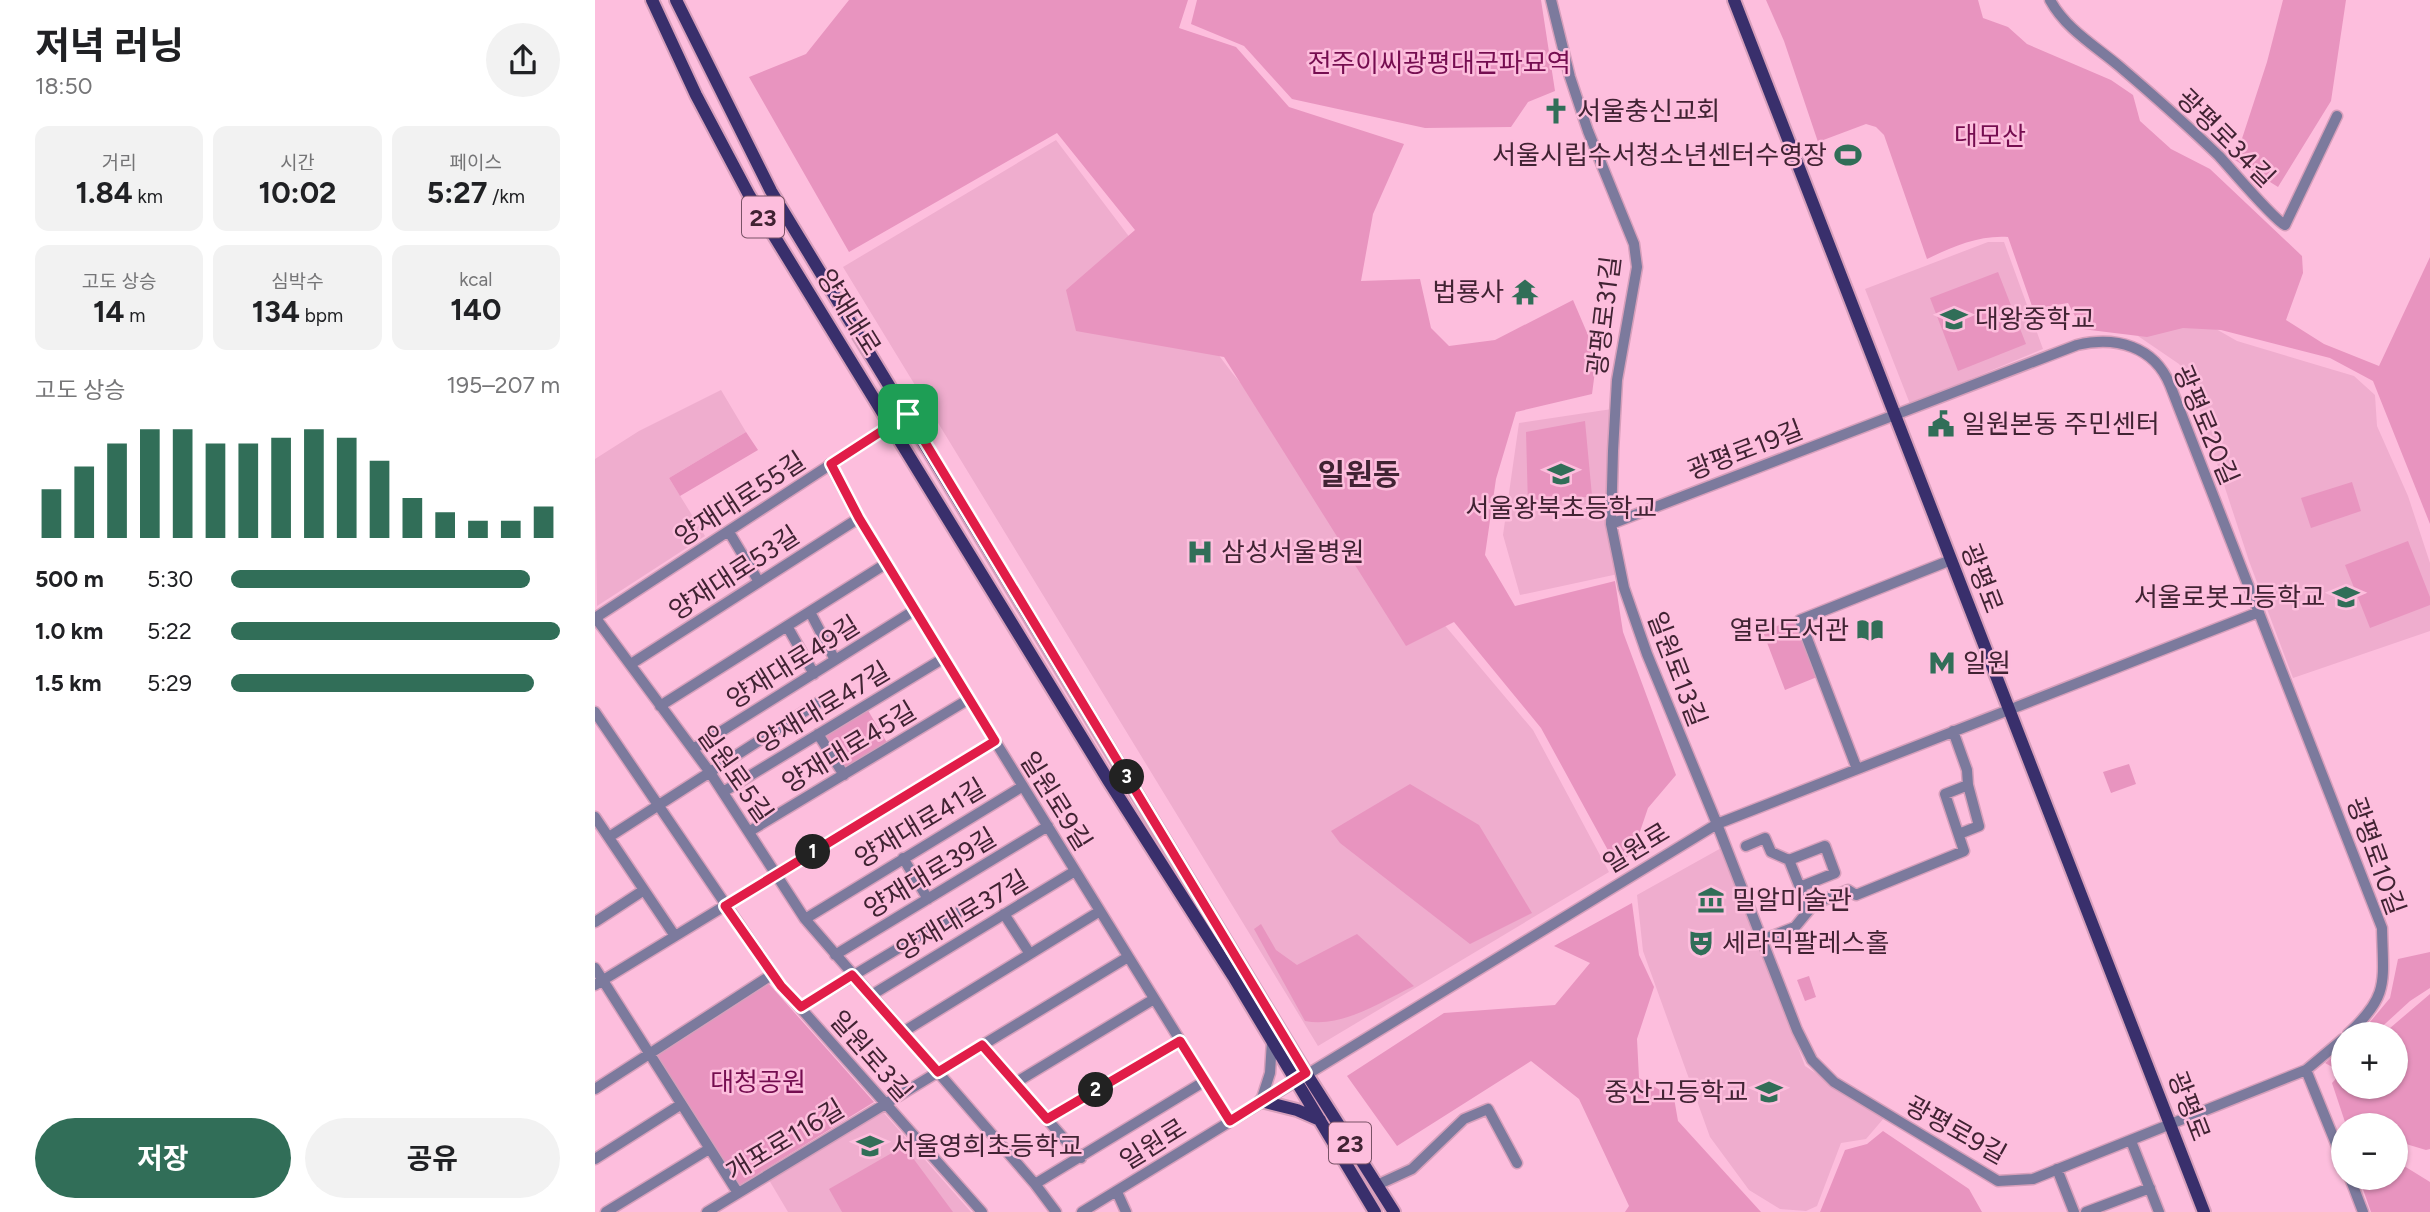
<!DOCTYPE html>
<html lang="ko">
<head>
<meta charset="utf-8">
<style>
	:root { --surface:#fff; --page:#f2f2f2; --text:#202124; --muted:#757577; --accent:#316e58 }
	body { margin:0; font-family:Figtree,"Noto Sans KR",sans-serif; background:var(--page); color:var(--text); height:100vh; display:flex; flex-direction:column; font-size:26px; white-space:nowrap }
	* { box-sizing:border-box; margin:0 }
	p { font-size:23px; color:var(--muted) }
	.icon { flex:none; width:38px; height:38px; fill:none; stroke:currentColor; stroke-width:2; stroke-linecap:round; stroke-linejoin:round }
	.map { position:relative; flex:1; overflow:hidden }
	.panel { display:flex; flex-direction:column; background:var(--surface); width:595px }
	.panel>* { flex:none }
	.buttons { position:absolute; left:1736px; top:1022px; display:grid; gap:14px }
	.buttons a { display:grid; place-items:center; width:77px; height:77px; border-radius:50%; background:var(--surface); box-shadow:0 2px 5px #0004; font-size:35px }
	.pin { position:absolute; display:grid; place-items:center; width:60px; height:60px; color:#fff; margin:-30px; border-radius:14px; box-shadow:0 4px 10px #0006 }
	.km { position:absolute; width:35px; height:35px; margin:-18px; border-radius:50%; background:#222; color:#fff; font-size:19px; line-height:35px; text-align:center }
	.round { display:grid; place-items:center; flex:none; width:74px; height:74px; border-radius:37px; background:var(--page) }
	.summary { display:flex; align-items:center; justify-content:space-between; height:119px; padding:0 35px }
	h1 { font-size:38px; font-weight:700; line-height:52px }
	.figures { display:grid; grid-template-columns:repeat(3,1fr); gap:10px; height:119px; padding:7px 35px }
	.figures div { display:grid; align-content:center; border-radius:14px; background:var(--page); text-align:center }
	.figures b { font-size:30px; font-weight:700 }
	.figures small { font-size:19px; font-weight:400 }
	.figures p { font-size:19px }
	.chart { height:196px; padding:14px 35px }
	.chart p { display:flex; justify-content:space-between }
	.chart svg { width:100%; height:126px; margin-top:7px; stroke:var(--accent); stroke-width:6 }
	.button { display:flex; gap:14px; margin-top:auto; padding:14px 35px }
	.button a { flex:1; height:80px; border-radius:42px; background:var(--accent); color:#fff; font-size:28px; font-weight:700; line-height:80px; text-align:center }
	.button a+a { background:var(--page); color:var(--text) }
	ul { padding:0 35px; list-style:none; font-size:23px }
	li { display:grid; grid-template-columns:112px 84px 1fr; align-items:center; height:52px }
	li i { height:18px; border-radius:9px; background:var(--accent) }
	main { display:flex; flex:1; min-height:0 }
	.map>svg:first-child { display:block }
	.built { fill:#efadce }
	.green { fill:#e894bf }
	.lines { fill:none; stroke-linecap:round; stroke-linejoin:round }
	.minor-casing { stroke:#d79fbb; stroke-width:13 }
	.major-casing { stroke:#d79fbb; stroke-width:16 }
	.minor { stroke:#7c7a9d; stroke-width:10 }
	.major { stroke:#392f6c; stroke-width:12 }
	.route-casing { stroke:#fff; stroke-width:14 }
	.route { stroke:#e11d48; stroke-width:9 }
	.labels { text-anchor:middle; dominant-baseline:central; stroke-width:5; stroke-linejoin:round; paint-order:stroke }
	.shield { fill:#fdbedd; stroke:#795266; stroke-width:2 }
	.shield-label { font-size:24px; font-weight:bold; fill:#412333 }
	.park-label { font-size:26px; fill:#750d50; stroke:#fdbedd }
	.poi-label { font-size:26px; fill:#412333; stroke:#fdbedd; text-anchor:start }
	.street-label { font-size:26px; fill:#412333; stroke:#fdbedd }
	.quarter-label { font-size:30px; font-weight:bold; fill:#412333; stroke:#fdbedd }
</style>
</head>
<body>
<main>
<section class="panel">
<div class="summary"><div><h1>저녁 러닝</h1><p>18:50</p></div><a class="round"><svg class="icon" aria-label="share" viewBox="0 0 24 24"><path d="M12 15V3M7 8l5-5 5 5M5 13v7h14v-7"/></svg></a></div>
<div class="figures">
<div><p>거리</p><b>1.84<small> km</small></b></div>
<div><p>시간</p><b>10:02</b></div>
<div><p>페이스</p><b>5:27<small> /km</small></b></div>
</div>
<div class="figures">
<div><p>고도 상승</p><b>14<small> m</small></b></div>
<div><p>심박수</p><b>134<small> bpm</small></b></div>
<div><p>kcal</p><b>140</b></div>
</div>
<div class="chart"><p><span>고도 상승</span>195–207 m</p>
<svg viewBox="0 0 160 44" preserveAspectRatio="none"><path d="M5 44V27M15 44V19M25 44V11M35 44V6M45 44V6M55 44V11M65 44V11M75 44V9M85 44V6M95 44V9M105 44V17M115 44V30M125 44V35M135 44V38M145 44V38M155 44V33"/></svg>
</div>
<ul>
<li><b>500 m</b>5:30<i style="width:91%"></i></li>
<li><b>1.0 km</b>5:22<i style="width:100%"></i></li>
<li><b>1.5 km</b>5:29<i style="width:92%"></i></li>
</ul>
<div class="button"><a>저장</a><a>공유</a></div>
</section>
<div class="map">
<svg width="1835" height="1212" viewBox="0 0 1835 1212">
	<rect width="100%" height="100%" fill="#fdbedd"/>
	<!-- built -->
	<path class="built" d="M 461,140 L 638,374 L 938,730 L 1014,872 L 723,1046 L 248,267 Z
		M 1393,242 L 1409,242 L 1448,349 L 1315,404 L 1270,289 Z
		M 1587,325 L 1621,329 L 1642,341 L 1759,376 L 1780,395 L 1782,426 L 1813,496 L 1835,563 L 1835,631 L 1698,678 L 1654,561 L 1594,378 L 1584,364 L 1543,336 Z
		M 126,390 L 151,432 L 74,478 L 110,536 L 2,606 L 0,459 L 44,431 Z
		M 1017,409 L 1023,574 L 925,595 L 908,535 L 924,423 Z
		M 1128,847 L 1210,1066 L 1289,1118 L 1271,1139 L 1246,1143 L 1222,1206 L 1211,1211 L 1185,1209 L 1154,1190 L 1115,1137 L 1048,951 L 1042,895 Z
		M 288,1112 L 376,1212 L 193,1212 L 174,1180 Z"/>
	<!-- green -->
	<path class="green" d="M 254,0 L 593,0 L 584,28 L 641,47 L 694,107 L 809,144 L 778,214 L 766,281 L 825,279 L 836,328 L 854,346 L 900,340 L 978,300 L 1002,356 L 997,394 L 921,412 L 901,479 L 890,555 L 920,606 L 1020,581 L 1028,632 L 1081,775 L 1053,808 L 1038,852 L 1021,865 L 946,728 L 859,622 L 811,646 L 629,357 L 481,331 L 471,290 L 540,230 L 462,133 L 254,252 L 154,77 L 211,54 Z
		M 602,0 L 946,0 L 960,91 L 933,102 L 916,127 L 830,128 L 697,99 L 649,46 L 596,24 Z
		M 1171,0 L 1383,0 L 1388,18 L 1413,27 L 1432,44 L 1516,80 L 1538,95 L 1545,121 L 1576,149 L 1615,169 L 1707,256 L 1708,273 L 1691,320 L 1729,344 L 1784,366 L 1835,257 L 1835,524 L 1778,381 L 1735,358 L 1626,330 L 1588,328 L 1552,337 L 1487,329 L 1473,303 L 1438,309 L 1413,237 C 1384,235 1357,247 1332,259 L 1289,135 L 1281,127 L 1271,124 L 1223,142 L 1189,41 Z
		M 1688,0 L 1751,0 L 1736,101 L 1683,187 L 1640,160 L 1672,62 Z
		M 1403,272 L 1431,344 L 1363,371 L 1335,298 Z
		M 990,421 L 997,496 L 933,506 L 931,432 Z
		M 151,432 L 163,450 L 85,496 L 74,478 Z
		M 1757,482 L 1766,511 L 1716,528 L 1706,498 Z
		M 1813,541 L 1835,597 L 1835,605 L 1775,628 L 1750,565 Z
		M 1199,619 L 1222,677 L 1190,690 L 1168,632 Z
		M 271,707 L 294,746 L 249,773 L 226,734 Z
		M 1534,764 L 1541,784 L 1516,793 L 1508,772 Z
		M 815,784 L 884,825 L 937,913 L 875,944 L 745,843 L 736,831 Z
		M 1037,903 L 1044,955 L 1059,987 L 1042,1039 L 1044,1078 L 1079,1098 L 1083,1121 L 1166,1212 L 1030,1212 L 1034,1206 L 984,1099 L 936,1061 L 802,1146 L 752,1076 L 849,1013 L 960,1005 L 995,963 L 959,946 Z
		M 666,924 L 681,950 L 702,965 L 762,934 L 819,986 C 785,1002 748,1028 710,1021 L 659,929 Z
		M 1835,952 L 1835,988 L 1815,1001 L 1779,1034 L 1765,1034 L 1795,998 L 1803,959 Z
		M 1214,976 L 1221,997 L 1210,1001 L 1202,980 Z
		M 174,984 L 279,1102 L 143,1186 L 58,1056 Z
		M 1835,994 L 1835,1149 L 1831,1150 L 1801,1141 L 1801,1125 L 1751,1125 L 1737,1083 L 1748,1071 L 1748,1087 L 1801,1087 L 1801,1034 L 1788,1034 Z
		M 1748,1048 L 1748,1063 L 1741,1069 L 1730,1063 Z
		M 1288,1131 L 1374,1189 L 1387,1212 L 1225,1212 L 1250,1150 L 1272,1144 Z
		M 309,1146 L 358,1212 L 247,1212 L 234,1189 Z
		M 1801,1161 L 1835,1182 L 1835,1212 L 1776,1212 L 1764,1178 L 1801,1178 Z"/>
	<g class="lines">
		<!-- minor casing -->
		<g class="minor-casing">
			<path id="minor" d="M 956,0 L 975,77 L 993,131 L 1039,244 L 1042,267 L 1022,380 L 1018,451 L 1016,524 L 1029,588 L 1052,654 L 1122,824 L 1202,1030 L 1217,1060 L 1239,1082 L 1403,1181 L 1438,1179 L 1711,1070 L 1748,1039
				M 1455,0 C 1471,29 1499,45 1524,66 C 1558,95 1592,125 1624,156 C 1637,170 1678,219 1690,225 L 1742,116
				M 235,464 L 264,518 L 400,741 L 635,1121
				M 1016,524 L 1482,345 C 1521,336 1559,346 1575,385 L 1787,928 C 1788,982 1795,995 1753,1034
				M 134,532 L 164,582
				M 215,612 L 240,660
				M 0,617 L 114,771 L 210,919 L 440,1184 L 461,1212
				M 0,618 L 313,414
				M 192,626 L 219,674
				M 36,664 L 264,518
				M 65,706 L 292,563
				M 0,712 L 186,986 L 387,1212
				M 223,734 L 249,775
				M 98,749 L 320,610
				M 1262,769 L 1205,620 L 1356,560
				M 128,792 L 349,658
				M 0,817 L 80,936
				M 155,831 L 374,699
				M 1364,834 L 1384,826 L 1373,785
				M 14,837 L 232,697
				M 1151,846 L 1170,838 L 1176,852 L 1194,860
				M 308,858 L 333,899
				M 1205,887 L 1240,873 L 1230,846 L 1194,860 L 1214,910
				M 409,914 L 435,954
				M 210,919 L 428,786
				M 0,922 L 49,890
				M 1167,940 L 1200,927 L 1219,904 L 1253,890 L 1261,895 L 1369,851 L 1350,794 L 1373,785 L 1372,770 L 1358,731
				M 240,955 L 453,826
				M 0,968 L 143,1193
				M 0,985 L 400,741
				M 275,996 L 480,871
				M 206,1007 L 372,907
				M 308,1032 L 505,911
				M 387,1045 L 486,1158
				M 1711,1070 L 1748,1161
				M 420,1083 L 559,999
				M 0,1089 L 178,974
				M 666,1101 L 675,1073 L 677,1041
				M 452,1119 L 585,1041
				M 1536,1141 L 1564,1212
				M 0,1159 L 85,1105
				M 1462,1169 L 1479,1212
				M 1755,1178 L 1768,1212
				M 440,1184 L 610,1081
				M 782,1185 L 817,1169 L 869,1119 L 893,1109 L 922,1163
				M 522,1192 L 531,1212
				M 11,1212 L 114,1149
				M 112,1212 L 533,957
				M 487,1212 L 1122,824 L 1664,612
				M 1491,1212 L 1555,1188"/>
		</g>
		<!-- major casing -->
		<g class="major-casing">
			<path id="major" d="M 57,0 L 101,95 L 154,195 L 513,780 L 638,976 L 780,1212
				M 81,0 L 176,191 L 711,1073 L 799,1212
				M 1139,0 L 1609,1212
				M 666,1101 L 702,1110 L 725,1120"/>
		</g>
		<!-- minor -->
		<use href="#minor" class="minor"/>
		<!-- major -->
		<use href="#major" class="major"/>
	</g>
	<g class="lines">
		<!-- route casing -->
		<g class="route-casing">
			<path id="route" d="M 313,414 L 711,1073 L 635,1121 L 585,1041 L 452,1119 L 387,1045 L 343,1072 L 257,975 L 206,1007 L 186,986 L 130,906 L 400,741 L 264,518 L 236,464 Z"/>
		</g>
		<!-- route -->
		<use href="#route" class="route"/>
	</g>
	<!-- icons -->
	<defs>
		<g id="church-bare" transform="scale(2.1)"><path d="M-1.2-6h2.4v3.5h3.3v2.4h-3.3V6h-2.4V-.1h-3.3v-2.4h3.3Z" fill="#316e58" stroke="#fdbedd" stroke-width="2.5" paint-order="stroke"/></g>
		<g id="stadium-bare" transform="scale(2.1)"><path d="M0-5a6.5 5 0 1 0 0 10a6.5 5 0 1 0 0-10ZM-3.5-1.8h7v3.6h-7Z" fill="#316e58" stroke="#fdbedd" stroke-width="2.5" paint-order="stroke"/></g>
		<g id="temple-bare" transform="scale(2.1)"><path d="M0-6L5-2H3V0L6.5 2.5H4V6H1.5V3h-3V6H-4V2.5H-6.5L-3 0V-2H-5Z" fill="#316e58" stroke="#fdbedd" stroke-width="2.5" paint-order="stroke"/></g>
		<g id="school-bare" transform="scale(2.1)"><path d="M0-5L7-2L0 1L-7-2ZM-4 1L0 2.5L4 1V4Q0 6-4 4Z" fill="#316e58" stroke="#fdbedd" stroke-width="2.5" paint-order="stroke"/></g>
		<g id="civic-bare" transform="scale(2.1)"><path d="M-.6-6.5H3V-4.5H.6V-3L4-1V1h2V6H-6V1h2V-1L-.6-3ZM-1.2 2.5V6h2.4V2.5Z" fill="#316e58" stroke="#fdbedd" stroke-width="2.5" paint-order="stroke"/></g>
		<g id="hospital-bare" transform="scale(2.1)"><path d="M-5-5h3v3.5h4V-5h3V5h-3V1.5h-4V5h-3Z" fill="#316e58" stroke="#fdbedd" stroke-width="2.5" paint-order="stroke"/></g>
		<g id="library-bare" transform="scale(2.1)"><path d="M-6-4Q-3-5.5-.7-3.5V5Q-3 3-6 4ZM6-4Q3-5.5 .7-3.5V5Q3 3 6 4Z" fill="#316e58" stroke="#fdbedd" stroke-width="2.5" paint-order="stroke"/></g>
		<g id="metro-bare" transform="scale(2.1)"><path d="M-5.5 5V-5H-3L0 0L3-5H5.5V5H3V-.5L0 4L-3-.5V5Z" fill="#316e58" stroke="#fdbedd" stroke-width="2.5" paint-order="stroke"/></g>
		<g id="museum-bare" transform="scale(2.1)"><path d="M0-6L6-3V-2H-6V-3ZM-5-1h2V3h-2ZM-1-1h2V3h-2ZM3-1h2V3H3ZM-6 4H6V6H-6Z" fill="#316e58" stroke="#fdbedd" stroke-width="2.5" paint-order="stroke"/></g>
		<g id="theatre-bare" transform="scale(2.1)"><path d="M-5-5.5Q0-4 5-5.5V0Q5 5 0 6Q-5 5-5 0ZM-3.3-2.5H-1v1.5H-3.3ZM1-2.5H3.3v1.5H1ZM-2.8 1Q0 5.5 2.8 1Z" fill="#316e58" stroke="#fdbedd" stroke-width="2.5" paint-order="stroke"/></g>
	</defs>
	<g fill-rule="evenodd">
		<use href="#church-bare" x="961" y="111"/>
		<use href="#stadium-bare" x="1253" y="155"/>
		<use href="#temple-bare" x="930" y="292"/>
		<use href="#school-bare" x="1359" y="319"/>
		<use href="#civic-bare" x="1346" y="424"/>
		<use href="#school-bare" x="966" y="474"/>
		<use href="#hospital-bare" x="605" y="552"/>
		<use href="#school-bare" x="1751" y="597"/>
		<use href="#library-bare" x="1275" y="630"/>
		<use href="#metro-bare" x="1347" y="663"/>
		<use href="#museum-bare" x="1116" y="900"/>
		<use href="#theatre-bare" x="1106" y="943"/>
		<use href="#school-bare" x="1174" y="1092"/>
		<use href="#school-bare" x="275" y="1146"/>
	</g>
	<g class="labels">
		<!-- shield labels -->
		<g class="shield">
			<rect x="147" y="196.5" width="42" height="41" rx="5"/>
			<rect x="734" y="1122.5" width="42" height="41" rx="5"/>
		</g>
		<g class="shield-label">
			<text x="168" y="217">23</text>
			<text x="755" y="1143">23</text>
		</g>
		<!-- park labels -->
		<g class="park-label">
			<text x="844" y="63">전주이씨광평대군파묘역</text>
			<text x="1395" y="136">대모산</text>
			<text x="163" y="1082">대청공원</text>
		</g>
		<!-- poi labels -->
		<g class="poi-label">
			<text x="982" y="111">서울충신교회</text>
			<text x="1232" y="155" text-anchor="end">서울시립수서청소년센터수영장</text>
			<text x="909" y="292" text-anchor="end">법룡사</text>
			<text x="1380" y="319">대왕중학교</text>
			<text x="1367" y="424">일원본동 주민센터</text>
			<text x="966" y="508" text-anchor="middle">서울왕북초등학교</text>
			<text x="626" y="552">삼성서울병원</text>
			<text x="1730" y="597" text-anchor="end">서울로봇고등학교</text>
			<text x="1254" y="630" text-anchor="end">열린도서관</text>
			<text x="1368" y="663">일원</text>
			<text x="1137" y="900">밀알미술관</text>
			<text x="1127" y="943">세라믹팔레스홀</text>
			<text x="1153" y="1092" text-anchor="end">중산고등학교</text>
			<text x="296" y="1146">서울영희초등학교</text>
		</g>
		<!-- street labels -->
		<g class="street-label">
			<text transform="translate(1631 138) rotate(45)">광평로34길</text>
			<text transform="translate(254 312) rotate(58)">양재대로</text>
			<text transform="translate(1009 316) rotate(-83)">광평로31길</text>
			<text transform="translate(1611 425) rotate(67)">광평로20길</text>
			<text transform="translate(1150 450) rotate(-21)">광평로19길</text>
			<text transform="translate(145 499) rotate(-33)">양재대로55길</text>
			<text transform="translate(139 573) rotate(-33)">양재대로53길</text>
			<text transform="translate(1387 578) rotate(69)">광평로</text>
			<text transform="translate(198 662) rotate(-32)">양재대로49길</text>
			<text transform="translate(1082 669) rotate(69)">일원로13길</text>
			<text transform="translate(228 707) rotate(-31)">양재대로47길</text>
			<text transform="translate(254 747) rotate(-31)">양재대로45길</text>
			<text transform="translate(140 774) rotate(55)">일원로5길</text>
			<text transform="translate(461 801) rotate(58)">일원로9길</text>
			<text transform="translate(325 823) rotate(-31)">양재대로41길</text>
			<text transform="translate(1041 848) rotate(-31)">일원로</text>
			<text transform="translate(1781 856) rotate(70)">광평로10길</text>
			<text transform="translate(335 873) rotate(-31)">양재대로39길</text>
			<text transform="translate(367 915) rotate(-31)">양재대로37길</text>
			<text transform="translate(276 1056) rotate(49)">일원로3길</text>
			<text transform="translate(1594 1106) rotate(69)">광평로</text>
			<text transform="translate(1361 1130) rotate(29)">광평로9길</text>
			<text transform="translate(190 1140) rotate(-31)">개포로116길</text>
			<text transform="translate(558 1144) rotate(-32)">일원로</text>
		</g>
		<!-- quarter labels -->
		<g class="quarter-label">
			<text x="764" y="474">일원동</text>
		</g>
	</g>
</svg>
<div class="buttons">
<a>+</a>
<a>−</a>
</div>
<div class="pin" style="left:313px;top:414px;background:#1e9e55"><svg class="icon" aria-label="arrive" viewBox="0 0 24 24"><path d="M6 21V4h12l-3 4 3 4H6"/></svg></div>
<b class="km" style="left:218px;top:852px">1</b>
<b class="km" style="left:501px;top:1090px">2</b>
<b class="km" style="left:532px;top:777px">3</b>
</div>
</main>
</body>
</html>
